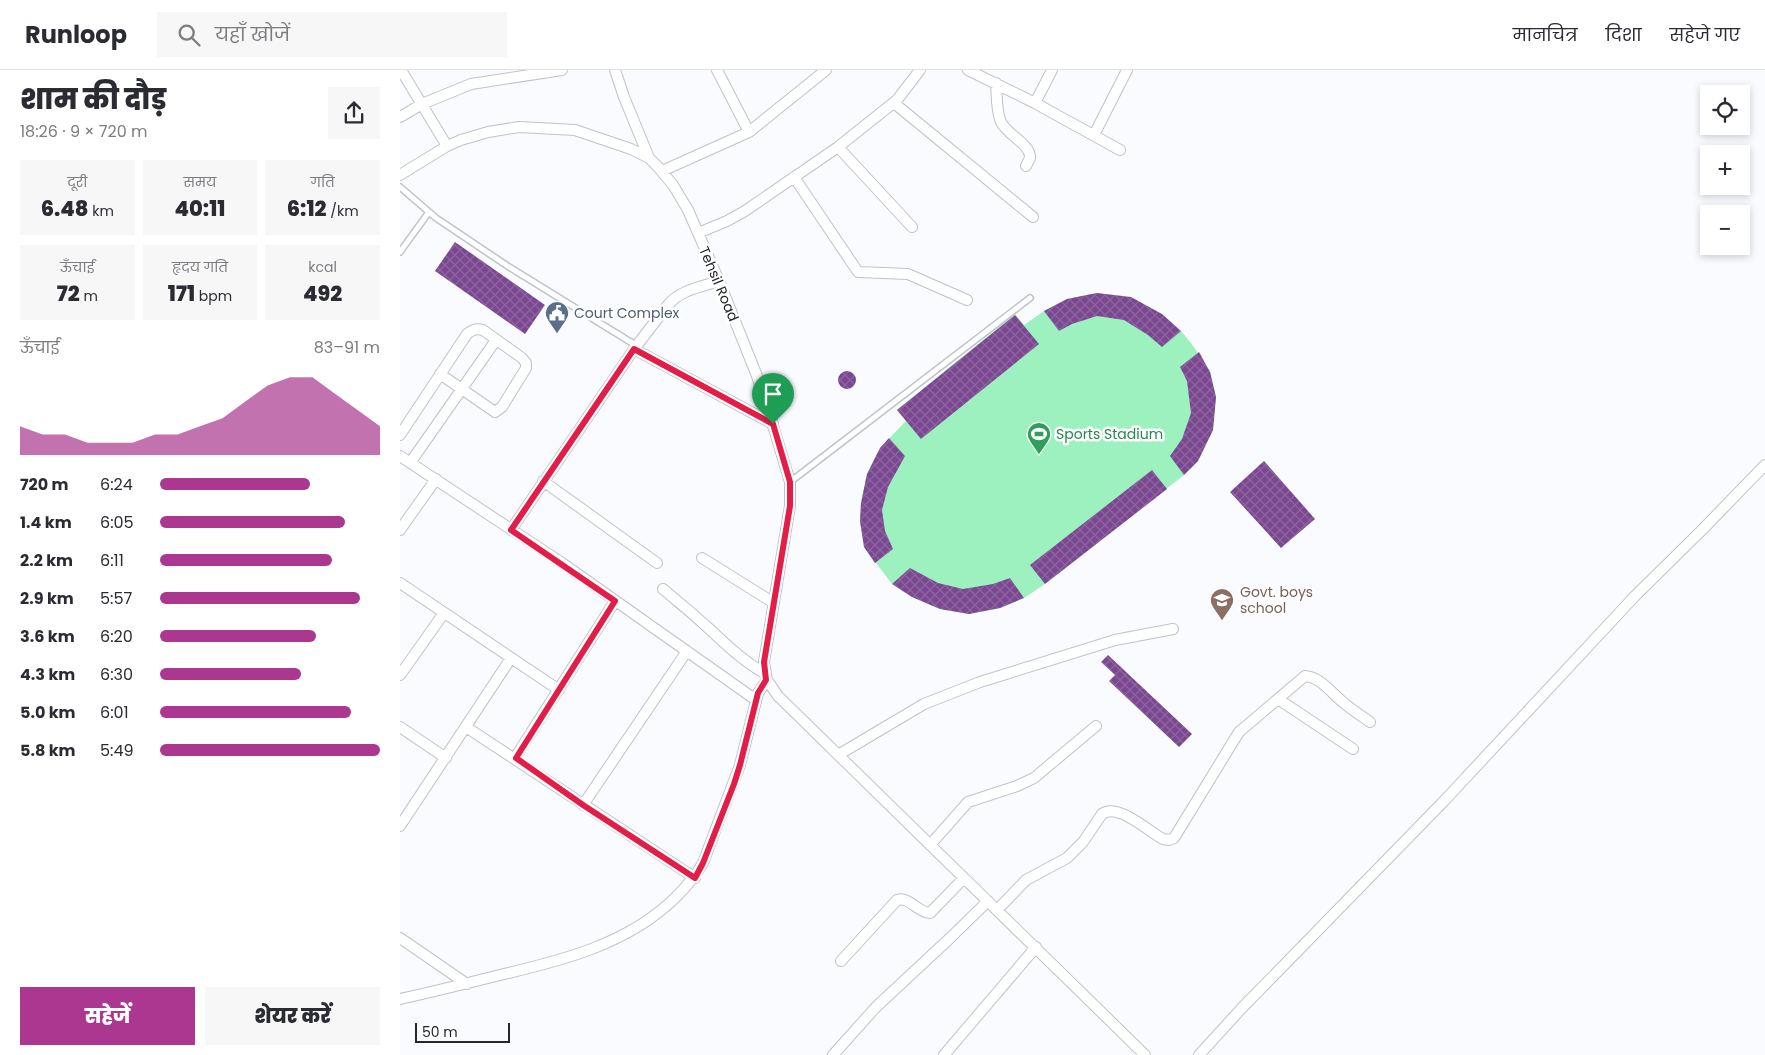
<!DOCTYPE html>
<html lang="hi">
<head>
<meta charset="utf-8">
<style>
	:root { --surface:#fff; --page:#f7f7f7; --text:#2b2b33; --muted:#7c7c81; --line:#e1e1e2; --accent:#ab3790 }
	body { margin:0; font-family:Poppins,"Noto Sans Devanagari",sans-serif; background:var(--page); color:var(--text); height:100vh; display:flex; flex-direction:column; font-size:19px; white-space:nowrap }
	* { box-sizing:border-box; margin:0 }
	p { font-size:16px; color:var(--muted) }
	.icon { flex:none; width:28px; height:28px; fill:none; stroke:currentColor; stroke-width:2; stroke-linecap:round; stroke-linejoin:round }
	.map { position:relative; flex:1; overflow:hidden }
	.drawer { display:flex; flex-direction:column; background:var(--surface); width:400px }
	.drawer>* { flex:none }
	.fabs { position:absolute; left:1300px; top:15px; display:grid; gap:10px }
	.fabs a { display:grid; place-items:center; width:50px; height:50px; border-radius:0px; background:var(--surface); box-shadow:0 2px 8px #0003; font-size:25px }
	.scale { position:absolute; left:15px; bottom:12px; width:95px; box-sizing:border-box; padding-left:5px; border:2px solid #252729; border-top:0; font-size:14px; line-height:18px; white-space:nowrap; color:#252729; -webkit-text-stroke:4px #fff; paint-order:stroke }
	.pin { position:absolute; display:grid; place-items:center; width:42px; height:42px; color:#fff; margin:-51px -21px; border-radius:50% 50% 50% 0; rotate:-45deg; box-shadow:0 0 5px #0007 }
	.pin .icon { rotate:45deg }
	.round { display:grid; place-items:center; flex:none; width:52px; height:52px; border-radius:0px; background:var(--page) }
	.head { display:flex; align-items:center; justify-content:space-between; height:85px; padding:0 20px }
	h1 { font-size:28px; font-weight:800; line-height:38px }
	.metrics { display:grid; grid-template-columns:repeat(3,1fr); gap:8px; height:85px; padding:5px 20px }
	.metrics div { display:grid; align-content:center; border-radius:0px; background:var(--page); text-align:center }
	.metrics b { font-size:21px; font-weight:800 }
	.metrics small { font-size:14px; font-weight:400 }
	.metrics p { font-size:14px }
	.chart { height:140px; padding:10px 20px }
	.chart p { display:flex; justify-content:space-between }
	.chart svg { width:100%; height:90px; margin-top:5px; fill:var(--accent); opacity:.7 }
	.primary-button { display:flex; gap:10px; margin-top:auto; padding:10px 20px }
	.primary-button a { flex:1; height:58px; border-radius:0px; background:var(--accent); color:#fff; font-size:20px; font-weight:800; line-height:58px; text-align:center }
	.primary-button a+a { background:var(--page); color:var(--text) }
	ul { padding:0 20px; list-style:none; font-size:16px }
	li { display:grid; grid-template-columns:80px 60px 1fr; align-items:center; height:38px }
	li i { height:12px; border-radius:6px; background:var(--accent) }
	header { display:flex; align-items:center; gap:30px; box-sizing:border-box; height:70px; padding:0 25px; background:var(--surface); border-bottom:1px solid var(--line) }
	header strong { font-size:24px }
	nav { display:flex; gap:28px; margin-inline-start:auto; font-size:18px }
	.search { width:350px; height:45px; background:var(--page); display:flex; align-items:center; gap:12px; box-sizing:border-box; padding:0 18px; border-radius:0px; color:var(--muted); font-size:19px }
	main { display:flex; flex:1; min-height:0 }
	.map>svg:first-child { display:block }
	.park { fill:#9cf1bf }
	.building { fill:url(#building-cross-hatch) }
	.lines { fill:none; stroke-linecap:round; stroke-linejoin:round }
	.service-casing { stroke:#bfc3c9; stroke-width:8 }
	.minor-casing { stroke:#bfc3c9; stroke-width:12 }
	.service { stroke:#fff; stroke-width:5 }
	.minor { stroke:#fff; stroke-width:10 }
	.route-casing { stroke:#fff; stroke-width:10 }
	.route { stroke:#e11d48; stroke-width:6 }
	.labels { text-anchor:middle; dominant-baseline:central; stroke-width:5; stroke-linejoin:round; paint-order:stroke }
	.street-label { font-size:14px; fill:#252729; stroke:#fff }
	.service-label { font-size:14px; fill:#4e5e75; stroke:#fff; text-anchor:start }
	.leisure-label { font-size:14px; fill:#27864d; stroke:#fff; text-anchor:start }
	.education-label { font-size:14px; fill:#785e54; stroke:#fff; text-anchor:start }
</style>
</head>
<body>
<header>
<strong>Runloop</strong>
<div class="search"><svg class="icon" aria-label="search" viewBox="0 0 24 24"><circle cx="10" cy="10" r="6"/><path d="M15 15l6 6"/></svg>यहाँ खोजें</div>
<nav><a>मानचित्र</a><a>दिशा</a><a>सहेजे गए</a></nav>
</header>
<main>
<section class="drawer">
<div class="head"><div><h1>शाम की दौड़</h1><p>18:26 · 9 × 720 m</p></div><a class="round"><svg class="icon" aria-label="share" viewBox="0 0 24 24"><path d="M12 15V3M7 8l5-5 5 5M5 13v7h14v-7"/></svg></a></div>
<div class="metrics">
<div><p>दूरी</p><b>6.48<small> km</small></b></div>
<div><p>समय</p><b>40:11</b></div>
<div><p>गति</p><b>6:12<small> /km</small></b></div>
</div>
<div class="metrics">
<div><p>ऊँचाई</p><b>72<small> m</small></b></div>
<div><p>हृदय गति</p><b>171<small> bpm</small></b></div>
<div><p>kcal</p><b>492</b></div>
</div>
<div class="chart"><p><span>ऊँचाई</span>83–91 m</p>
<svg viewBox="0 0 160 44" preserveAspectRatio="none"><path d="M0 44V30L10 34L20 34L30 38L40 38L50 38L60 34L70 34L80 30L90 26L100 18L110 10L120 6L130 6L140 14L150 22L160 30V44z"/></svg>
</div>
<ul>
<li><b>720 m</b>6:24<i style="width:68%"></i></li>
<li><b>1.4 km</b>6:05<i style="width:84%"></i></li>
<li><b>2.2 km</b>6:11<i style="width:78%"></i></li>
<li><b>2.9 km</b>5:57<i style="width:91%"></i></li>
<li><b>3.6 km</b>6:20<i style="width:71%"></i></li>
<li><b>4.3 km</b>6:30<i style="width:64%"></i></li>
<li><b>5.0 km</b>6:01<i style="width:87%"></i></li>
<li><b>5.8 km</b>5:49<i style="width:100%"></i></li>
</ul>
<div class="primary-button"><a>सहेजें</a><a>शेयर करें</a></div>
</section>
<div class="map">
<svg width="1365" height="985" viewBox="0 0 1365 985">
	<defs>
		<pattern id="building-cross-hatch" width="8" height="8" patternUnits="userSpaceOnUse" patternTransform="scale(1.25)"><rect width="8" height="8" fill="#7b4792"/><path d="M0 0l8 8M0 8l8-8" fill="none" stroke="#8c659d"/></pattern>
	</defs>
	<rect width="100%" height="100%" fill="#f9fbff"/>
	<!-- park -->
	<path class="park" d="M 697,223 L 781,261 L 791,273 L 810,301 L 816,327 L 813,360 L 798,391 L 784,405 L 645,514 L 624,528 L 600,538 L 569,544 L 540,539 L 512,527 L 492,514 L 464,477 L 460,451 L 461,433 L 467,404 L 480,378 L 506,351 L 497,340 L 615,244 L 624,255 L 644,241 L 667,229 Z"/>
	<!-- building -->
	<path class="building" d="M 55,172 L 145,235 L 125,264 L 35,201 Z
		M 697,223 L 731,227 L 762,244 L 781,261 L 762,277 L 748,265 L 724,250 L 697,246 L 672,254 L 659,261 L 644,241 L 667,229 Z
		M 615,245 L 639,274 L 521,369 L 497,340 Z
		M 799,282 L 810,302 L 816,327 L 813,360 L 798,391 L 784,405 L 770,386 L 782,369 L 791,343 L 787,311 L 780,297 Z
		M438 310a9 9 0 1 1 18 0a9 9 0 1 1-18 0Z
		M 489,368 L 505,386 L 488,417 L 482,440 L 485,461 L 493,479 L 475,493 L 464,477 L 460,451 L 461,433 L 467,404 L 480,378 Z
		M 864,391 L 915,449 L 881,478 L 830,422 Z
		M 752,400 L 767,419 L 645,514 L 630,495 Z
		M 510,498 L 538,513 L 563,519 L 593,514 L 610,508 L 624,528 L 600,538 L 569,544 L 540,539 L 512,527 L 492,514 Z
		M 708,585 L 792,664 L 779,677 L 709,611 L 715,605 L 701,592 Z"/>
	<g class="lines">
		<!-- service casing -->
		<g class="service-casing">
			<path id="service" d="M 0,117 L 36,148 L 109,197 L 237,276
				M 0,182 L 29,142
				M 390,412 L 630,228"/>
		</g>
		<!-- minor casing -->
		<g class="minor-casing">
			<path id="minor" d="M 1,0 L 47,76
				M 215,0 L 224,27 L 249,88
				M 317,0 L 349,62
				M 568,0 L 635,33 L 720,80
				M 596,13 C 597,26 596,41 601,52 C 607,65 631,74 630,88 L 626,96
				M 494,33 L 633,147
				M 635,33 L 652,0
				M 0,47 L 22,34 L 71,14 L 162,0
				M 694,65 L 727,0
				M 438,77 L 512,157
				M 262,101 L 349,62 L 426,0
				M 0,105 L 47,76 L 61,70 L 88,62 L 119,57 L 175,60 L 231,79 L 249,88 L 258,97 L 273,115 L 288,140 L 319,211 L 357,306 L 368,339 L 390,412 L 390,436 L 364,592 L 367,610 L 378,626 L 745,985
				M 394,107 L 458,202 L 508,204 L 567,230
				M 298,163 L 327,151 L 345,141 L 438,77 L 497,30 L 520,0
				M 234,279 L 373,354
				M 0,365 L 67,264 C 72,260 76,258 83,260 L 122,288 L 126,293 L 126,298 L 123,303 L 102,337 L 95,342 L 40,304
				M 0,386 L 162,493 L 356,630
				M 10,393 L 96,270
				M 143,411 L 257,493
				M 0,460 L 36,409
				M 111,460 L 234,279 L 268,235 C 280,220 301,217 319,211
				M 302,488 L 374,533
				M 0,513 L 159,620
				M 263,519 C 277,531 291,542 305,555 C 325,573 342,591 366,604
				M 0,605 L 44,543
				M 878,629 L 953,679
				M 0,657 L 46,688
				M 66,657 L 295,808
				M 438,685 L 524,634 L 580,612 L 715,570 L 773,559
				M 115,688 L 215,531
				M 183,735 L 287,581
				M 0,756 L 111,588
				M 530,775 L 568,732 L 617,716 L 634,708 L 696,656
				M 597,840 L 626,810 L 667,788 L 683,772 L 702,744 C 717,732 748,761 763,769 L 769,770 L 774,768 L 839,662 L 905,606 C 921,607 932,624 944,633 C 952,640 962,646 970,652
				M 0,868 L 67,914
				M 441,891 L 497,830 C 509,826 517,842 530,843 L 564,808
				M 0,929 C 32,922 64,914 96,906 C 160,891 227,875 275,828 C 286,817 295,807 303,793 L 340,695 L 358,623 L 367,610
				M 433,985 L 476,937 L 549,869 L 588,831
				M 544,985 L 636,877
				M 799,985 L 841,939 L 1044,731 L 1235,526 L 1303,459 L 1365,395"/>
		</g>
		<!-- service -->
		<use href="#service" class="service"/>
		<!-- minor -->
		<use href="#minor" class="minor"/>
	</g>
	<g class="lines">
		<!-- route casing -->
		<g class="route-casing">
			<path id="route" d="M 234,279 L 373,354 L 390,412 L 390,436 L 364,592 L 366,610 L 358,623 L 340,695 L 334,714 L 303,793 L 295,808 L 183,735 L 116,688 L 215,531 L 111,460 Z"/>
		</g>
		<!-- route -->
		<use href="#route" class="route"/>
	</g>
	<!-- icons -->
	<defs>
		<g id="civic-pin" transform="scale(1.25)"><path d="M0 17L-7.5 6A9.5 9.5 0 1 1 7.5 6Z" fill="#5c6f8a" stroke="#fff"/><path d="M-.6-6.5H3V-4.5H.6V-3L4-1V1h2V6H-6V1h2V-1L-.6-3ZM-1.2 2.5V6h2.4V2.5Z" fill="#fff"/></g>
		<g id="stadium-pin" transform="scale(1.25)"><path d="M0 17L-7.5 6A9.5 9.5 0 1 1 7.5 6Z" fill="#2e9e5b" stroke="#fff"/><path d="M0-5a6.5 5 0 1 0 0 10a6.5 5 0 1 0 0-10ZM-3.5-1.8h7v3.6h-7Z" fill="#fff"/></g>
		<g id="school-pin" transform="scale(1.25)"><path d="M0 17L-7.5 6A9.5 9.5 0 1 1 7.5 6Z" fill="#8d6e63" stroke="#fff"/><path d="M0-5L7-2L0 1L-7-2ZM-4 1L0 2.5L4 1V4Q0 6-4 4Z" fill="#fff"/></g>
	</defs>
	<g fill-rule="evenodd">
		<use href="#civic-pin" x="157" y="243"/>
		<use href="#stadium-pin" x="639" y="364"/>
		<use href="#school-pin" x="822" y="530"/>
	</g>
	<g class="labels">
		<!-- street labels -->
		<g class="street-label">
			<text transform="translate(319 214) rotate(67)">Tehsil Road</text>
		</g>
		<!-- service labels -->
		<g class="service-label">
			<text x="174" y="243">Court Complex</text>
		</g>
		<!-- leisure labels -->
		<g class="leisure-label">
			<text x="656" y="364">Sports Stadium</text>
		</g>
		<!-- education labels -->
		<g class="education-label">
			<text x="840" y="522">Govt. boys<tspan x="840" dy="16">school</tspan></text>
		</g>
	</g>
</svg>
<div class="fabs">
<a><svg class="icon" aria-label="locate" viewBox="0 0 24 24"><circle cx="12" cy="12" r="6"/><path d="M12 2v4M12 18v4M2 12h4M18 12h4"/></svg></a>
<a>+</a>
<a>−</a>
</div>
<div class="scale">50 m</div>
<div class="pin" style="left:373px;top:354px;background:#1e9e55"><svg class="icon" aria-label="arrive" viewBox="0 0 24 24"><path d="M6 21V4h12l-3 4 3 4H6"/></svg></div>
</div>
</main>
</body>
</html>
